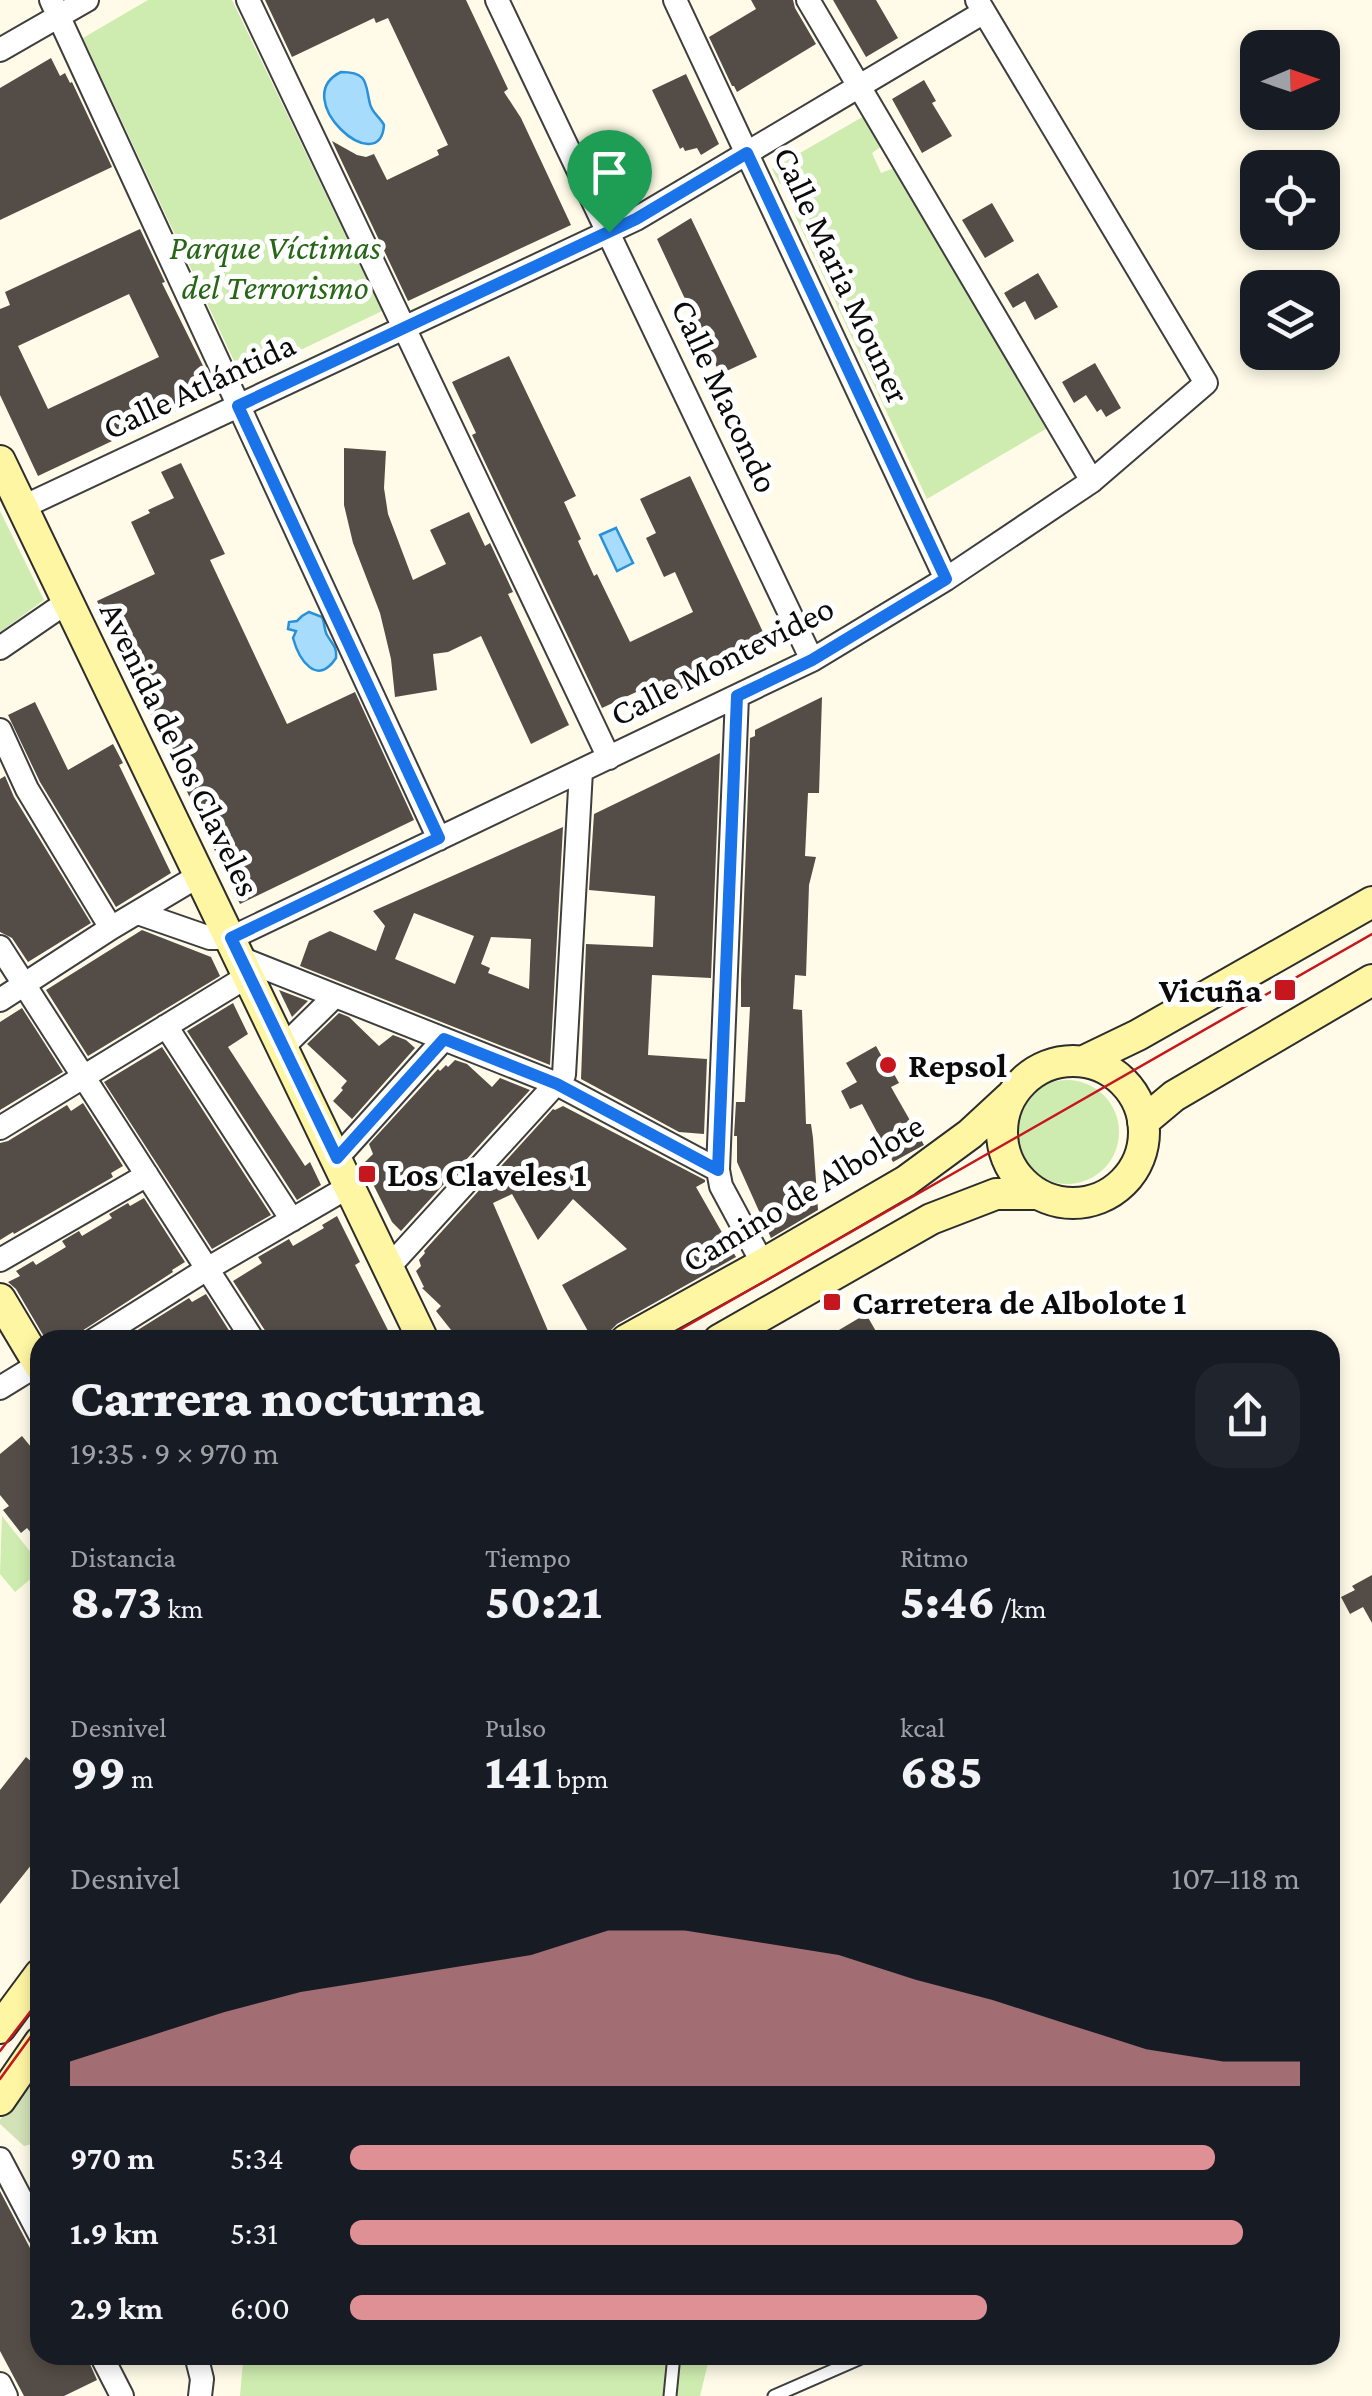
<!DOCTYPE html>
<html lang="es">
<head>
<meta charset="utf-8">
<style>
	:root { --surface:#171b24; --page:#20242c; --text:#f1f3f6; --muted:#9ea1a6; --accent:#de9095 }
	body { margin:0; font-family:"Crimson Pro",serif; background:var(--page); color:var(--text); height:100vh; display:flex; flex-direction:column; font-size:38px; white-space:nowrap }
	* { box-sizing:border-box; margin:0 }
	p { font-size:32px; color:var(--muted) }
	.icon { flex:none; width:55px; height:55px; fill:none; stroke:currentColor; stroke-width:2; stroke-linecap:round; stroke-linejoin:round }
	.map { position:relative; flex:1; overflow:hidden }
	.side { position:absolute; left:30px; top:1330px; width:1310px; height:1035px; display:flex; flex-direction:column; background:var(--surface); border-radius:30px; box-shadow:0 5px 15px #0003 }
	.side>* { flex:none }
	.needle { width:65px; rotate:88deg }
	.buttons { position:absolute; left:1240px; top:30px; display:grid; gap:20px }
	.buttons a { display:grid; place-items:center; width:100px; height:100px; border-radius:20px; background:var(--surface); box-shadow:0 5px 15px #0003; font-size:50px }
	.pin { position:absolute; display:grid; place-items:center; width:85px; height:85px; color:#fff; margin:-102px -42px; border-radius:50% 50% 50% 0; rotate:-45deg; box-shadow:0 0 10px #0007 }
	.pin .icon { rotate:45deg }
	.round { display:grid; place-items:center; flex:none; width:105px; height:105px; border-radius:30px; background:var(--page) }
	.head { display:flex; align-items:center; justify-content:space-between; height:170px; padding:0 40px }
	h1 { font-size:55px; font-weight:800; line-height:75px }
	.figures { display:grid; grid-template-columns:repeat(3,1fr); gap:15px; height:170px; padding:10px 40px }
	.figures div { display:grid; align-content:center }
	.figures b { font-size:50px; font-weight:800 }
	.figures small { font-size:28px; font-weight:400 }
	.figures p { font-size:28px }
	.chart { height:280px; padding:20px 40px }
	.chart p { display:flex; justify-content:space-between }
	.chart svg { width:100%; height:180px; margin-top:10px; fill:var(--accent); opacity:.7 }
	ul { padding:0 40px; list-style:none; font-size:32px }
	li { display:grid; grid-template-columns:160px 120px 1fr; align-items:center; height:75px }
	li i { height:25px; border-radius:12px; background:var(--accent) }
	.map>svg:first-child { display:block }
	.green { fill:#ceecaf }
	.cemetery { fill:#d4e2b8 }
	.water { fill:#a7dcfc; stroke:#2891d9; stroke-width:2.5 }
	.building { fill:#544c46; fill-rule:evenodd }
	.lines { fill:none; stroke-linecap:round; stroke-linejoin:round }
	.lane-casing { stroke:#3e3e3e; stroke-width:15 }
	.street-casing { stroke:#3e3e3e; stroke-width:26 }
	.secondary-casing { stroke:#2d2d2d; stroke-width:34 }
	.lane { stroke:#fff; stroke-width:11 }
	.street { stroke:#fff; stroke-width:22 }
	.secondary { stroke:#fff6a3; stroke-width:30 }
	.tram { stroke:#c6171e; stroke-width:2.5 }
	.route-casing { stroke:#fff; stroke-width:20 }
	.route { stroke:#1a73e8; stroke-width:12 }
	.poi-dot { fill:#c6171e; stroke:#fff; stroke-width:4 }
	.labels { text-anchor:middle; dominant-baseline:central; stroke-width:10; stroke-linejoin:round; paint-order:stroke }
	.park-label { font-size:35px; font-style:italic; fill:#266716; stroke:#fff }
	.street-label { font-size:35px; fill:#0b0b0b; stroke:#fff }
	.poi-label { font-size:35px; font-weight:bold; fill:#0b0b0b; stroke:#fff; text-anchor:start }
</style>
</head>
<body>
<div class="map">
<svg width="1372" height="2396" viewBox="0 0 1372 2396">
	<rect width="100%" height="100%" fill="#fffbe8"/>
	<!-- green -->
	<path class="green" d="M 148,0 L 232,0 L 382,311 L 242,378 L 83,38 Z
		M 866,115 L 882,146 L 872,153 L 881,173 L 894,168 L 1049,427 L 927,499 L 793,211 L 803,204 L 792,179 L 780,184 L 772,169 Z
		M 0,511 L 44,600 L 0,632 Z
		M1015 1132a52 52 0 1 1 104 0a52 52 0 1 1-104 0Z
		M 2,1516 L 40,1564 L 40,1571 L 15,1592 L 0,1574 Z
		M 255,2355 L 710,2355 L 700,2396 L 240,2396 L 243,2361 Z"/>
	<!-- cemetery -->
	<path class="cemetery" d="M 40,2063 L 40,2142 L 24,2146 L 0,2124 L 0,2120 Z"/>
	<!-- water -->
	<path class="water" d="M 341,72 C 369,72 365,84 370,104 C 372,113 380,117 384,125 C 380,181 287,98 341,72 Z
		M 616,528 L 633,563 L 617,571 L 600,535 Z
		M 309,612 L 322,617 C 325,623 324,630 327,635 C 332,644 337,646 336,658 C 317,687 299,660 293,638 L 296,631 L 288,629 L 289,622 L 297,621 L 302,616 Z"/>
	<!-- building -->
	<path class="building" d="M 265,0 L 466,0 L 508,89 L 504,92 L 521,118 L 571,225 L 408,301 L 332,141 L 357,155 L 366,157 L 374,154 L 387,180 L 439,155 L 437,150 L 448,145 L 388,18 L 376,23 L 374,18 L 292,57 Z
		M 751,0 L 793,0 L 795,8 L 816,44 L 737,92 L 734,86 L 732,86 L 709,37 L 756,9 Z
		M 833,0 L 876,0 L 898,38 L 866,57 Z
		M 51,58 L 60,76 L 65,73 L 70,83 L 72,82 L 112,167 L 0,220 L 0,88 Z
		M 686,74 L 719,144 L 701,155 L 697,148 L 685,151 L 683,147 L 680,149 L 652,90 Z
		M 924,80 L 936,101 L 932,103 L 952,136 L 922,153 L 892,99 Z
		M 992,203 L 1014,241 L 985,258 L 962,220 Z
		M 691,218 L 757,357 L 720,374 L 657,239 Z
		M 140,229 L 165,282 L 162,283 L 216,392 L 38,476 L 0,395 L 0,309 L 10,305 L 5,292 ZM 129,294 L 159,357 L 48,409 L 18,346 Z
		M 1038,273 L 1058,307 L 1035,320 L 1025,301 L 1013,308 L 1004,293 Z
		M 509,356 L 576,496 L 564,502 L 581,539 L 578,541 L 594,576 L 597,574 L 630,642 L 693,612 L 675,572 L 664,577 L 646,538 L 656,533 L 640,499 L 690,476 L 770,647 L 669,696 L 662,680 L 602,708 L 472,435 L 476,433 L 452,382 Z
		M 1095,363 L 1121,408 L 1106,417 L 1101,409 L 1097,412 L 1086,395 L 1074,403 L 1062,382 Z
		M 344,448 L 386,451 L 384,488 L 388,514 L 413,580 L 446,564 L 430,530 L 469,512 L 485,546 L 490,543 L 513,592 L 508,594 L 569,725 L 531,744 L 481,636 L 448,652 L 433,654 L 437,690 L 395,697 L 391,659 L 380,613 L 353,543 L 344,505 Z
		M 181,463 L 225,554 L 210,560 L 287,724 L 355,692 L 414,820 L 240,904 L 97,601 L 155,574 L 131,522 L 150,513 L 148,510 L 174,498 L 161,472 Z
		M 822,697 L 819,793 L 808,793 L 805,856 L 816,857 L 809,885 L 806,976 L 795,975 L 793,1009 L 802,1010 L 806,1124 L 811,1124 L 813,1138 L 818,1210 L 771,1238 L 737,1162 L 737,1136 L 734,1136 L 736,1102 L 745,1102 L 750,1007 L 741,1007 L 741,980 L 750,738 L 755,736 L 755,730 Z
		M 35,702 L 68,770 L 113,744 L 123,763 L 119,765 L 171,873 L 116,907 L 40,782 L 8,715 Z
		M 720,753 L 711,978 L 652,975 L 648,1055 L 707,1059 L 704,1134 L 679,1132 L 581,1079 L 586,944 L 653,947 L 655,896 L 589,890 L 594,814 Z
		M 5,776 L 14,797 L 91,923 L 28,962 L 12,938 L 0,932 L 0,779 Z
		M 563,827 L 550,1065 L 300,966 L 309,941 L 330,931 L 376,951 L 385,926 L 373,911 ZM 414,913 L 474,936 L 455,984 L 395,959 ZM 491,937 L 531,939 L 529,989 L 488,973 L 490,968 L 481,964 Z
		M 142,930 L 211,957 L 220,976 L 88,1056 L 46,990 Z
		M 279,990 L 308,1001 L 292,1017 Z
		M 233,1003 L 248,1034 L 228,1047 L 305,1166 L 310,1162 L 321,1185 L 297,1200 L 187,1031 Z
		M 22,1008 L 63,1072 L 0,1110 L 0,1022 Z
		M 339,1013 L 349,1017 L 379,1046 L 393,1035 L 406,1040 L 415,1048 L 352,1119 L 333,1101 L 343,1090 L 341,1088 L 347,1081 L 307,1044 Z
		M 876,1046 L 887,1066 L 889,1065 L 899,1083 L 891,1087 L 924,1145 L 893,1162 L 862,1104 L 850,1109 L 841,1091 L 857,1082 L 846,1063 Z
		M 162,1047 L 271,1215 L 212,1249 L 104,1082 Z
		M 455,1060 L 467,1064 L 492,1087 L 500,1078 L 530,1090 L 401,1231 L 392,1222 L 363,1164 L 373,1154 L 369,1144 L 438,1069 L 440,1071 L 446,1065 L 448,1067 Z
		M 83,1103 L 123,1166 L 111,1173 L 113,1177 L 14,1234 L 13,1232 L 0,1240 L 0,1143 L 8,1141 L 67,1105 L 71,1111 Z
		M 563,1106 L 705,1180 L 705,1182 L 696,1187 L 736,1257 L 617,1324 L 610,1331 L 593,1340 L 562,1285 L 627,1249 L 573,1199 L 538,1240 L 512,1194 L 493,1203 L 552,1340 L 459,1340 L 436,1311 L 441,1306 L 422,1288 L 424,1287 L 416,1271 L 421,1266 L 419,1260 L 425,1253 L 424,1251 L 553,1109 L 555,1110 Z
		M 144,1198 L 185,1262 L 172,1270 L 173,1272 L 68,1340 L 46,1340 L 16,1289 L 8,1282 L 20,1276 L 16,1271 L 33,1261 L 36,1265 L 66,1247 L 62,1241 L 79,1231 L 82,1236 L 112,1218 L 109,1214 L 128,1203 L 130,1206 Z
		M 337,1216 L 360,1262 L 355,1265 L 393,1340 L 268,1340 L 266,1332 L 233,1281 L 262,1263 L 258,1257 L 289,1239 L 293,1246 L 324,1228 L 322,1225 Z
		M 206,1294 L 235,1340 L 125,1338 L 189,1298 L 192,1302 Z
		M 866,1314 L 881,1340 L 822,1340 Z
		M 22,1436 L 40,1458 L 40,1544 L 27,1528 L 21,1533 L 3,1510 L 9,1506 L 0,1495 L 0,1454 Z
		M 1372,1575 L 1372,1623 L 1363,1607 L 1350,1614 L 1341,1597 L 1355,1590 L 1352,1586 Z
		M 26,1757 L 40,1769 L 40,1854 L 0,1904 L 0,1790 Z
		M 0,2191 L 40,2267 L 40,2355 L 86,2355 L 97,2380 L 64,2396 L 24,2396 L 0,2351 Z"/>
	<g class="lines">
		<!-- lane casing -->
		<g class="lane-casing">
			<path id="lane" d="M 670,2396 L 674,2355
				M 774,2396 L 868,2355"/>
		</g>
		<!-- street casing -->
		<g class="street-casing">
			<path id="street" d="M 51,0 L 439,839
				M 248,0 L 609,758
				M 497,0 L 812,660
				M 675,0 L 946,579
				M 808,0 L 1092,481
				M 0,50 L 87,0
				M 23,507 L 636,219 L 984,12
				M 0,648 L 67,602
				M 737,696 L 718,1170 L 721,1186 L 763,1264
				M 0,730 L 27,789 L 111,928
				M 138,913 L 210,938 L 231,938 L 812,660 L 946,579 L 1092,481 L 1206,383 L 977,0
				M 0,947 L 253,1340
				M 240,958 L 557,1084 L 718,1170
				M 0,1000 L 111,928 L 200,875
				M 166,1026 L 292,1220
				M 283,1047 L 334,997
				M 0,1128 L 248,976
				M 337,1158 L 444,1039
				M 0,1260 L 147,1175
				M 388,1268 L 564,1075 L 581,771
				M 94,1340 L 207,1269 L 350,1186
				M 0,1388 L 39,1364
				M 0,2159 L 40,2235
				M 101,2355 L 122,2396
				M 196,2355 L 202,2379 L 200,2396
				M 0,2384 L 6,2396"/>
		</g>
		<!-- secondary casing -->
		<g class="secondary-casing">
			<path id="secondary" d="M 0,461 L 423,1340
				M 1084,1061 L 1138,1035 L 1372,902
				M1002 1132a71 71 0 1 1 142 0a71 71 0 1 1-142 0Z
				M 1143,1122 L 1174,1096 L 1372,980
				M 0,1299 L 40,1366
				M 626,1340 L 763,1264 L 906,1181 L 970,1134 L 1010,1097
				M 719,1340 L 931,1219 L 996,1194 L 1037,1194
				M 0,2028 L 40,1974
				M 0,2100 L 40,2042"/>
		</g>
		<!-- lane -->
		<use href="#lane" class="lane"/>
		<!-- street -->
		<use href="#street" class="street"/>
		<!-- secondary -->
		<use href="#secondary" class="secondary"/>
		<!-- tram -->
		<path class="tram" d="M 662,1340 L 1372,934
			M 0,2051 L 40,1999
			M 0,2079 L 40,2024"/>
	</g>
	<g class="lines">
		<!-- route casing -->
		<g class="route-casing">
			<path id="route" d="M 747,153 L 946,579 L 812,660 L 737,696 L 718,1170 L 557,1084 L 444,1039 L 337,1158 L 231,938 L 439,838 L 238,406 L 636,219 Z"/>
		</g>
		<!-- route -->
		<use href="#route" class="route"/>
	</g>
	<!-- markers -->
	<g class="poi-dot">
		<rect x="1273" y="978" width="24" height="24" rx="5"/>
		<circle cx="888" cy="1065" r="10"/>
		<rect x="357" y="1164" width="20" height="20" rx="5"/>
		<rect x="822" y="1292" width="20" height="20" rx="5"/>
	</g>
	<g class="labels">
		<!-- park labels -->
		<g class="park-label">
			<text x="275" y="247">Parque Víctimas<tspan x="275" dy="40">del Terrorismo</tspan></text>
		</g>
		<!-- street labels -->
		<g class="street-label">
			<text transform="translate(842 275) rotate(65)">Calle Maria Mouner</text>
			<text transform="translate(199 386) rotate(-25)">Calle Atlántida</text>
			<text transform="translate(725 396) rotate(65)">Calle Macondo</text>
			<text transform="translate(722 661) rotate(-27)">Calle Montevideo</text>
			<text transform="translate(180 749) rotate(64)">Avenida de los Claveles</text>
			<text transform="translate(803 1193) rotate(-31)">Camino de Albolote</text>
		</g>
		<!-- poi labels -->
		<g class="poi-label">
			<text x="1262" y="990" text-anchor="end">Vicuña</text>
			<text x="908" y="1065">Repsol</text>
			<text x="387" y="1174">Los Claveles 1</text>
			<text x="852" y="1302">Carretera de Albolote 1</text>
		</g>
	</g>
</svg>
<div class="buttons">
<a><svg class="needle" viewBox="-14 -14 28 28"><path d="M0-13l5 13h-10z" fill="#e53935"/><path d="M0 13l5-13h-10z" fill="#9ea1a6"/></svg></a>
<a><svg class="icon" aria-label="locate" viewBox="0 0 24 24"><circle cx="12" cy="12" r="6"/><path d="M12 2v4M12 18v4M2 12h4M18 12h4"/></svg></a>
<a><svg class="icon" aria-label="layers" viewBox="0 0 24 24"><path d="M12 4l9 5-9 5-9-5zM3 14l9 5 9-5"/></svg></a>
</div>
<div class="pin" style="left:609px;top:232px;background:#1e9e55"><svg class="icon" aria-label="arrive" viewBox="0 0 24 24"><path d="M6 21V4h12l-3 4 3 4H6"/></svg></div>
<section class="side">
<div class="head"><div><h1>Carrera nocturna</h1><p>19:35 · 9 × 970 m</p></div><a class="round"><svg class="icon" aria-label="share" viewBox="0 0 24 24"><path d="M12 15V3M7 8l5-5 5 5M5 13v7h14v-7"/></svg></a></div>
<div class="figures">
<div><p>Distancia</p><b>8.73<small> km</small></b></div>
<div><p>Tiempo</p><b>50:21</b></div>
<div><p>Ritmo</p><b>5:46<small> /km</small></b></div>
</div>
<div class="figures">
<div><p>Desnivel</p><b>99<small> m</small></b></div>
<div><p>Pulso</p><b>141<small> bpm</small></b></div>
<div><p>kcal</p><b>685</b></div>
</div>
<div class="chart"><p><span>Desnivel</span>107–118 m</p>
<svg viewBox="0 0 160 44" preserveAspectRatio="none"><path d="M0 44V38L10 32L20 26L30 21L40 18L50 15L60 12L70 6L80 6L90 9L100 12L110 18L120 23L130 29L140 35L150 38L160 38V44z"/></svg>
</div>
<ul>
<li><b>970 m</b>5:34<i style="width:91%"></i></li>
<li><b>1.9 km</b>5:31<i style="width:94%"></i></li>
<li><b>2.9 km</b>6:00<i style="width:67%"></i></li>
</ul>
</section>
</div>
</body>
</html>
